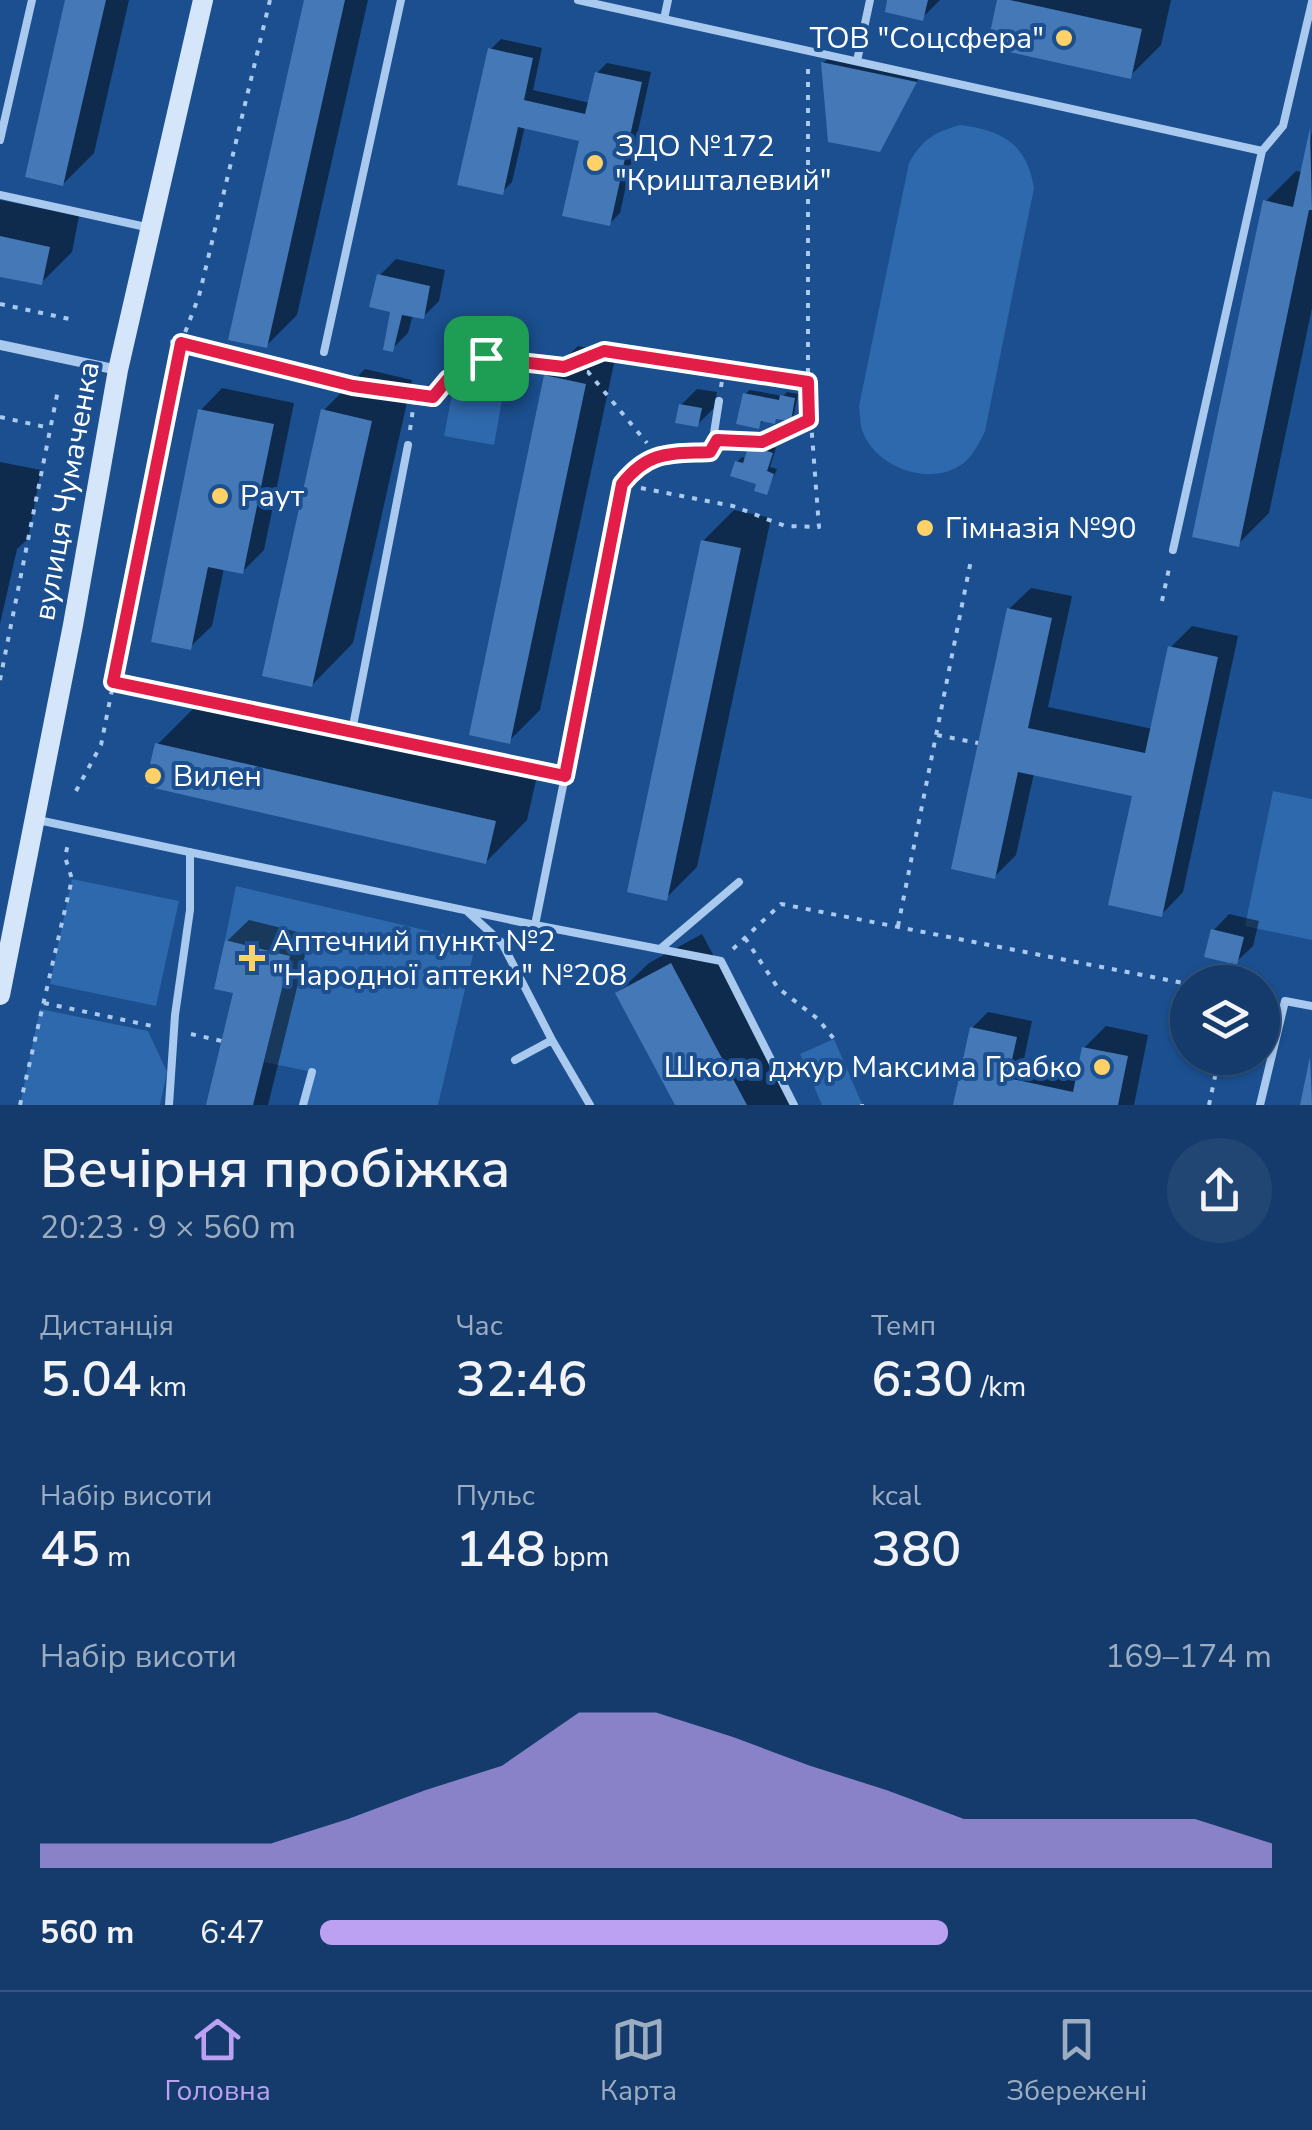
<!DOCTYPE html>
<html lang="uk">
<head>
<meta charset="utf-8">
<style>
	:root { --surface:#143b6b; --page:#214673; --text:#f1f3f6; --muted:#9dadc1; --line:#33557e; --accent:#bca0f2 }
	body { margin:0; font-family:"Nunito Sans",sans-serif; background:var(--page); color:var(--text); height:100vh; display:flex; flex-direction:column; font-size:38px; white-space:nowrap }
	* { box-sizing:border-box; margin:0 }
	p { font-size:32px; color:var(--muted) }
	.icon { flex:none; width:55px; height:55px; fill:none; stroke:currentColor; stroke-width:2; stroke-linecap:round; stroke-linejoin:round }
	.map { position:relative; height:1105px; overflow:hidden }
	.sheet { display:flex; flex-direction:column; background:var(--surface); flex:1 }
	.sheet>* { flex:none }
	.tools { position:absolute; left:1170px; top:965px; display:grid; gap:20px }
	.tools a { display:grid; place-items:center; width:110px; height:110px; border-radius:50%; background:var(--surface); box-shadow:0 2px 8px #0004,0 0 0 2px var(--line); font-size:50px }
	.pin { position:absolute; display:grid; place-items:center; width:85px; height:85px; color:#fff; margin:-42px; border-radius:20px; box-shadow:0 5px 15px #0006 }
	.round { display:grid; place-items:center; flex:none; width:105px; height:105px; border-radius:52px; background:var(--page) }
	.headline { display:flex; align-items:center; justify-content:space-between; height:170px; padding:0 40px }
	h1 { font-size:55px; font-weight:600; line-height:75px }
	.metrics { display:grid; grid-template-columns:repeat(3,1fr); gap:15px; height:170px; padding:10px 40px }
	.metrics div { display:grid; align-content:center }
	.metrics b { font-size:50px; font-weight:600 }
	.metrics small { font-size:28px; font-weight:400 }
	.metrics p { font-size:28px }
	.chart { height:280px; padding:20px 40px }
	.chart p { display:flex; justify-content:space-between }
	.chart svg { width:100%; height:180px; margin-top:10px; fill:var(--accent); opacity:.7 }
	ul { padding:0 40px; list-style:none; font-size:32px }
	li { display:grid; grid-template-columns:160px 120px 1fr; align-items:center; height:75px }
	li i { height:25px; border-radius:12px; background:var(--accent) }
	.tabs { display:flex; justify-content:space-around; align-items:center; height:140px; border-top:2px solid var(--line); background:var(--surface); font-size:28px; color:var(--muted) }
	.tabs a { display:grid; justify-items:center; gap:5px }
	.tabs .on { color:var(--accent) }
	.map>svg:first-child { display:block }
	.green { fill:#2e69ad }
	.shadow { fill:#0007 }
	.building { fill:#4478b7 }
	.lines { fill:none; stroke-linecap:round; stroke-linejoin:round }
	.path { stroke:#a9c9ee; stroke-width:4; stroke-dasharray:5 8; stroke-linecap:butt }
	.lane { stroke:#a9c9ee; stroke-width:8 }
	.street { stroke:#a9c9ee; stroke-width:10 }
	.secondary { stroke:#d6e6fa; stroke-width:20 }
	.route-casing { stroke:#fff; stroke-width:20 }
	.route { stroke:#e11d48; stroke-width:12 }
	.poi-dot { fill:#ffd166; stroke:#1b4f8f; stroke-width:4 }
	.labels { text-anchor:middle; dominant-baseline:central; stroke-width:8; stroke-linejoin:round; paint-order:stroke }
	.poi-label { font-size:30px; fill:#fff; stroke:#1b4f8f; text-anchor:start }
	.street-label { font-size:30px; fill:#fff; stroke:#1b4f8f }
</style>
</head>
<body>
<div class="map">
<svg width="1312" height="1105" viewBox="0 0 1312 1105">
	<rect width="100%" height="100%" fill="#1b4f8f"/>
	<!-- green -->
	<path class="green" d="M 960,125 C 1002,130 1027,144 1034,188 L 985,431 C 978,446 971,460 956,468 C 923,485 874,465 862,430 C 860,423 860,413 859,406 L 909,163 C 922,140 934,132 960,125 Z
		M 454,384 L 503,394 L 494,445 L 444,436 Z
		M 1273,791 L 1312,799 L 1312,940 L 1245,926 Z
		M 72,879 L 179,901 L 156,1006 L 50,984 Z
		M 236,886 L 476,942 L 438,1105 L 303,1105 L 312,1072 L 264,1062 L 289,956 L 225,940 Z
		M 40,1009 L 148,1031 L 167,1072 L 160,1105 L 20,1105 Z
		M 834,1039 L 862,1104 L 860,1105 L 822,1105 L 800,1054 Z"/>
	<!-- shadow -->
	<path class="shadow" d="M 68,0 L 129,0 L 94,153 L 63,184 Z
		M 307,0 L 368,0 L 297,315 L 266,346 Z
		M 890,0 L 940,0 L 922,18 Z
		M 1000,0 L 1171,0 L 1161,45 L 1130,76 Z
		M 501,39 L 542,48 L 533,90 L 590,103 L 597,73 L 607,63 L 651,72 L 620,213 L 609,224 L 582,139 L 525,126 L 512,182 L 502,192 L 490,50 Z
		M 828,59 L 919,78 L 879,149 L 823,63 Z
		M 1312,132 L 1312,308 L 1269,513 L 1238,544 L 1265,202 L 1296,171 L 1303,172 Z
		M 0,200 L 79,216 L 72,252 L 41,283 L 0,274 Z
		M 396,259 L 445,270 L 439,301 L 423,317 L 413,314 L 408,333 L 392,349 L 393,310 L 380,275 Z
		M 578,346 L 616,354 L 540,710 L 509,741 L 547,376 Z
		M 365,369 L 412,380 L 353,643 L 312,685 L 323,411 Z
		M 222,388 L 294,403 L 264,550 L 242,572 L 224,568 L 212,626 L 190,647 L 201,410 Z
		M 697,389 L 717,392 L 714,408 L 697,425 L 681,405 Z
		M 750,390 L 783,396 L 787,392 L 798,394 L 794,414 L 790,419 L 779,417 L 774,421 L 763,421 L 758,426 L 745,394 Z
		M 755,442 L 776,448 L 770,467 L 777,469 L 767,492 L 737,462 L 742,457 L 747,459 Z
		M 0,462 L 41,470 L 28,539 L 17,549 L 0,624 Z
		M 734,510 L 771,518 L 697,867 L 666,898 L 703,541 Z
		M 1031,588 L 1072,596 L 1048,707 L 1153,729 L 1170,648 L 1192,626 L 1238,636 L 1183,892 L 1162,914 L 1135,795 L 1034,773 L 1016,855 L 995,876 L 1009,609 Z
		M 199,703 L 536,780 L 527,820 L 486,862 L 157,745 Z
		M 1229,914 L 1259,921 L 1253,946 L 1236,962 L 1213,931 Z
		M 249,920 L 310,935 L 268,1105 L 209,1105 L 236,992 L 227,941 Z
		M 702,934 L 794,1105 L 678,1105 L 618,993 L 649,963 Z
		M 988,1012 L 1032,1021 L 1022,1068 L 1032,1058 L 1080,1068 L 1084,1048 L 1106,1026 L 1148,1035 L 1134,1105 L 956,1105 L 972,1028 Z"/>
	<!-- building -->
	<path class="building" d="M 65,0 L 106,0 L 63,186 L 25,177 Z
		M 304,0 L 345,0 L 267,348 L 228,340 Z
		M 887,0 L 928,0 L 923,21 L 885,12 Z
		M 997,0 L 1010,0 L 1142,29 L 1131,79 L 987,47 Z
		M 488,48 L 533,58 L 524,100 L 585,114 L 595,72 L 642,82 L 610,226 L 562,216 L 579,141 L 518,127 L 503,195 L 457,185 Z
		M 821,62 L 917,82 L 880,152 L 828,142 Z
		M 1310,128 L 1312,210 L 1309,210 L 1239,547 L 1192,537 L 1263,200 L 1293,207 Z
		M 0,236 L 50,247 L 42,285 L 0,277 Z
		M 377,274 L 430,286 L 424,319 L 402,315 L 393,352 L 383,350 L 390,312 L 369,307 Z
		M 544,375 L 586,384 L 510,744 L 469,735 Z
		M 743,393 L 779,400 L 780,395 L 795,398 L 791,421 L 776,419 L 775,424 L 761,421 L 759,429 L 736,424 Z
		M 679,404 L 702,408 L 698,427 L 675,423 Z
		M 198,409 L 274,424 L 243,574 L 208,567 L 191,650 L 151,642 Z
		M 321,409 L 372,421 L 312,687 L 262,676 Z
		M 749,445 L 773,453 L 767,471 L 774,474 L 767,495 L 754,491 L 756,484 L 730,476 L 735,461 L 743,463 Z
		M 701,540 L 741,548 L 667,901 L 627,892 Z
		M 1007,608 L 1052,618 L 1028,728 L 1145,753 L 1168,646 L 1218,657 L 1162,917 L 1108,905 L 1132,796 L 1018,772 L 995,879 L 951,869 Z
		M 155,743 L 496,821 L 486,864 L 145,786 Z
		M 1211,929 L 1244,937 L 1237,965 L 1204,957 Z
		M 225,940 L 290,956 L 253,1105 L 206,1105 L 233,993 L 214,989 Z
		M 671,963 L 747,1105 L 675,1105 L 615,993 Z
		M 970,1027 L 1017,1037 L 1008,1078 L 1073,1092 L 1082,1047 L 1128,1056 L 1118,1105 L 953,1105 Z
		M 1310,1057 L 1312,1105 L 1300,1105 Z"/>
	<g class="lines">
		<!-- path -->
		<path class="path" d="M 270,0 L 199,296 L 181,343 L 353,386 L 433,397 C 481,341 524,360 588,372 L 647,443
			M 0,304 L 74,320
			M 564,367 L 603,351 L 808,382
			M 721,387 L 724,368
			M 0,417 L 50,428
			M 410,430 L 415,395
			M 729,441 L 762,442 L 809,420
			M 641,488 L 733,506 L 785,526 L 819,527 L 808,382 L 808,65
			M 1162,601 L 1170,564
			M 0,680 L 58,390
			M 113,682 L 186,696
			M 937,735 L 978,743
			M 76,791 L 101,745 L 181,343 L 166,341
			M 898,926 L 971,560
			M 745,938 L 778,988 L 818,1019 L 834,1039
			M 733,949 L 781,904 L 1188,984
			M 44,1003 L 157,1027
			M 191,1034 L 222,1041
			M 862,1104 L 862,1105
			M 20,1105 L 72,879 L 65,857 L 68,844
			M 1209,1105 L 1219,1058"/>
		<!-- lane -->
		<path class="lane" d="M 578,0 L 1262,151 L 1173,550
			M 664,19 L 668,0
			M 857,61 L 870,0
			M 0,140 L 32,0
			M 1262,151 L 1283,126 L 1312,2
			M 0,195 L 146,227
			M 324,352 L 401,0
			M 200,699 L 565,776 L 622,484 C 649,450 670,454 711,452 L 719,401
			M 352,731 L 408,445
			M 565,776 L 535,925 L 721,961 L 794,1105
			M 38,820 L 535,925
			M 468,912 L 502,943 L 552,1040 L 590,1105
			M 660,949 L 739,882
			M 515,1060 L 552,1040
			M 169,1105 L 175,1015 L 190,910 L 190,852
			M 303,1105 L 312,1072
			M 1260,1105 L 1285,1001 L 1312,1006"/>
		<!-- street -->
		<path class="street" d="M 0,345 L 118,370"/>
		<!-- secondary -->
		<path class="secondary" d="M 0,995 L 73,625 L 118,370 L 203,0"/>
	</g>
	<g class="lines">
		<!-- route casing -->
		<g class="route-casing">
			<path id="route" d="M 181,343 L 353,386 L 433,397 L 448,379 L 486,358 L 564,367 L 604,351 L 808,382 L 809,420 L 762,442 L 717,440 L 710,452 C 670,454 649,450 622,484 L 565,776 L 113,682 Z"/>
		</g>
		<!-- route -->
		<use href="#route" class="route"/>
	</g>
	<!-- markers -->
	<g class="poi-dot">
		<circle cx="1064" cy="38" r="10"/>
		<circle cx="595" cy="163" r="10"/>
		<circle cx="220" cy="496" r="10"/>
		<circle cx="925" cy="528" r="10"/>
		<circle cx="153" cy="776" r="10"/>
		<path d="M247 943h10v10h10v10h-10v10h-10v-10h-10v-10h10z"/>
		<circle cx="1102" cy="1067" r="10"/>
	</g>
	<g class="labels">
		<!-- poi labels -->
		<g class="poi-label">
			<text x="1044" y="38" text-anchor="end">ТОВ "Соцсфера"</text>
			<text x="615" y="146">ЗДО №172<tspan x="615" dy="34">"Кришталевий"</tspan></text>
			<text x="240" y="496">Раут</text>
			<text x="945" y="528">Гімназія №90</text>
			<text x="173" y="776">Вилен</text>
			<text x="272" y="941">Аптечний пункт №2<tspan x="272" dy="34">"Народної аптеки" №208</tspan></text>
			<text x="1082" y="1067" text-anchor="end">Школа джур Максима Грабко</text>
		</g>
		<!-- street labels -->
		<g class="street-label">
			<text transform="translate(67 491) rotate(-80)">вулиця Чумаченка</text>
		</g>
	</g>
</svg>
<div class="tools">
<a><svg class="icon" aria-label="layers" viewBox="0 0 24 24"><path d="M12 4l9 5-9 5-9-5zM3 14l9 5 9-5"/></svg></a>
</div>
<div class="pin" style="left:486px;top:358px;background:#1e9e55"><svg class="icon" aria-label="arrive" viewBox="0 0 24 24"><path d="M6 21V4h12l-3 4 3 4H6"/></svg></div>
</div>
<section class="sheet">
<div class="headline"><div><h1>Вечірня пробіжка</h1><p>20:23 · 9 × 560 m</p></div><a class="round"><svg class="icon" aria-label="share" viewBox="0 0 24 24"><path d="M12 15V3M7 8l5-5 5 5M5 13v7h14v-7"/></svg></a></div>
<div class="metrics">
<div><p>Дистанція</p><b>5.04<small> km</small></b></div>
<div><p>Час</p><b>32:46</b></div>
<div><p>Темп</p><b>6:30<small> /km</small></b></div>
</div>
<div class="metrics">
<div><p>Набір висоти</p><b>45<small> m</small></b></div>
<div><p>Пульс</p><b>148<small> bpm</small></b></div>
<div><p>kcal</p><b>380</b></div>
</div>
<div class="chart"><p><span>Набір висоти</span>169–174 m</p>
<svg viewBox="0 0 160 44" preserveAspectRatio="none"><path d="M0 44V38L10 38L20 38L30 38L40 32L50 25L60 19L70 6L80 6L90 12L100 19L110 25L120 32L130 32L140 32L150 32L160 38V44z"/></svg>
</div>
<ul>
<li><b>560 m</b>6:47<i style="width:66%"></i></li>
</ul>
</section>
<nav class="tabs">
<a class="on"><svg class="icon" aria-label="home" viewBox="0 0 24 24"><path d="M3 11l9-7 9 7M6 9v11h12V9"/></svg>Головна</a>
<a><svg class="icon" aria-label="map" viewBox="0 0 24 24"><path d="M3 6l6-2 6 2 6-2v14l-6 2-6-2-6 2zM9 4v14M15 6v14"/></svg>Карта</a>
<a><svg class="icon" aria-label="saved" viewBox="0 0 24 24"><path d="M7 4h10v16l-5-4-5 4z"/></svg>Збережені</a>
</nav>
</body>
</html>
